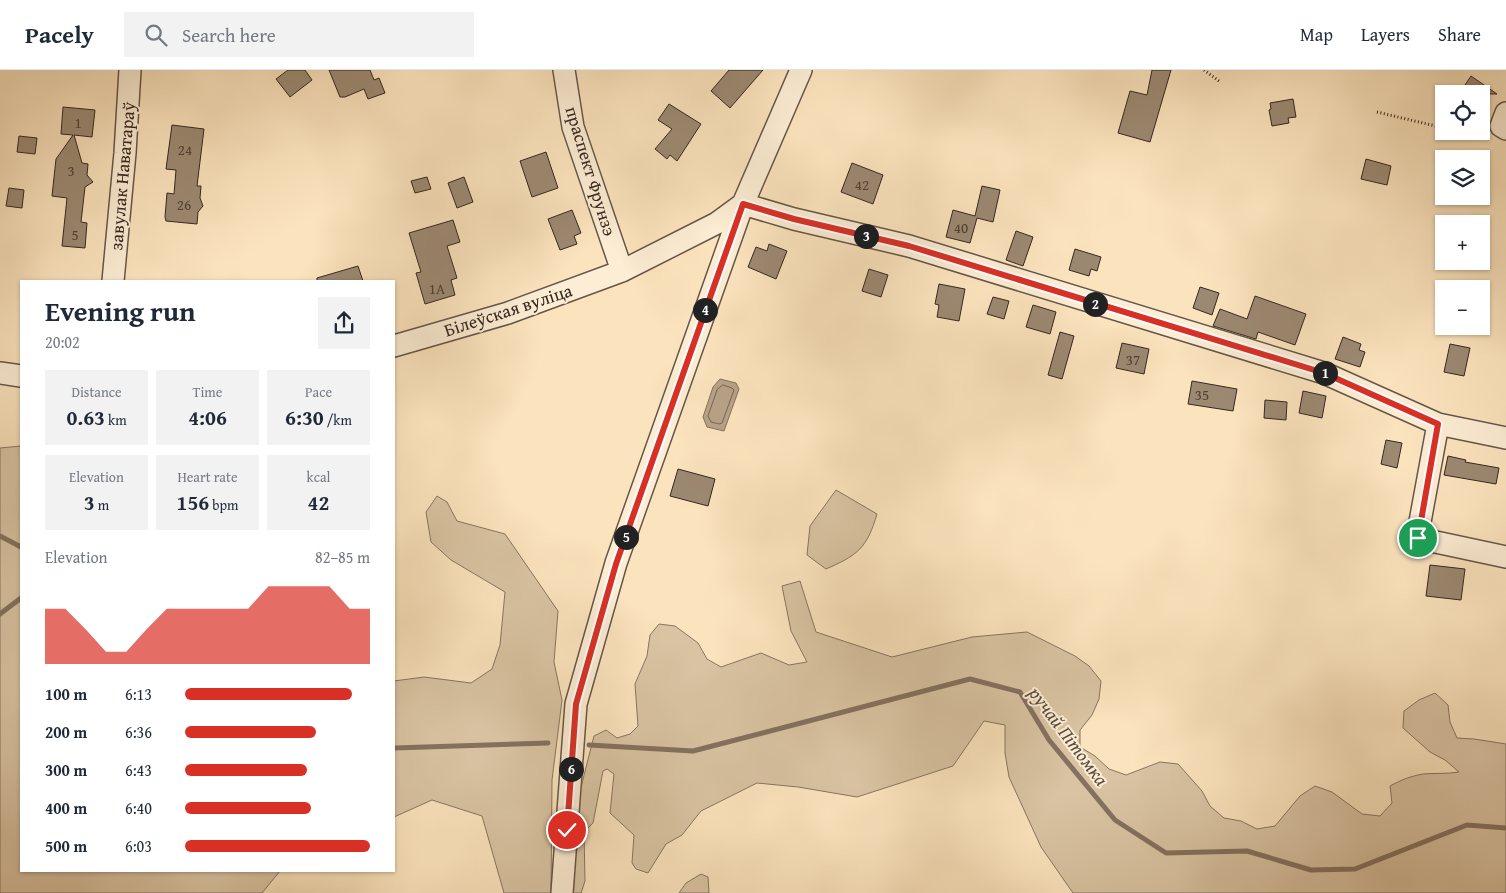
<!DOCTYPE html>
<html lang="en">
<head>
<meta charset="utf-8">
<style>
	:root { --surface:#fff; --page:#f2f2f3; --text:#1f2937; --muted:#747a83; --line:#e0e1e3; --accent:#d93025 }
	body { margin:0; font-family:"Gentium Book Plus",serif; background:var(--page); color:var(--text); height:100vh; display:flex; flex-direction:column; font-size:19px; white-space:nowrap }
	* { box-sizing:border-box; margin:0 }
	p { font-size:16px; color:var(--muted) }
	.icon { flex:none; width:28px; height:28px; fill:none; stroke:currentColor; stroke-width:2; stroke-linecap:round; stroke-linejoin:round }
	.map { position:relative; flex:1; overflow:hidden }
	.details { position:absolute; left:20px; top:210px; width:375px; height:592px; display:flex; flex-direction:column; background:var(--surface); border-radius:0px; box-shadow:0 1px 4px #0004 }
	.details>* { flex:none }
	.tools { position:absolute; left:1435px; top:15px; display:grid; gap:10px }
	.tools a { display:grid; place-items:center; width:55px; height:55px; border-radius:0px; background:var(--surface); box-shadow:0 1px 4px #0004; font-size:25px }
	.pin { position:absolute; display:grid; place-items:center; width:42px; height:42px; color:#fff; margin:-21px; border:2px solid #fff; border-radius:50%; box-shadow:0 1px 5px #0007 }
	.km { position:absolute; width:25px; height:25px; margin:-12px; border-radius:50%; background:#222; color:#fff; font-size:14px; line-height:25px; text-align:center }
	.round { display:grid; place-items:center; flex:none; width:52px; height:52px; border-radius:0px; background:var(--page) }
	.head { display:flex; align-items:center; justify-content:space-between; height:85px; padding:0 25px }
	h1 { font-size:28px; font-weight:700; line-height:38px }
	.figures { display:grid; grid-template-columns:repeat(3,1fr); gap:8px; height:85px; padding:5px 25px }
	.figures div { display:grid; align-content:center; border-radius:0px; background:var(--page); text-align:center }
	.figures b { font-size:21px; font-weight:700 }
	.figures small { font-size:14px; font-weight:400 }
	.figures p { font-size:14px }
	.chart { height:140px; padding:10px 25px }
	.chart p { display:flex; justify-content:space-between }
	.chart svg { width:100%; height:90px; margin-top:5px; fill:var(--accent); opacity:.7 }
	ul { padding:0 25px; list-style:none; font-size:16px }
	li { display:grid; grid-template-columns:80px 60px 1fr; align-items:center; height:38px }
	li i { height:12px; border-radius:6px; background:var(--accent) }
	header { display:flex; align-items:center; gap:30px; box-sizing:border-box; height:70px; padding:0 25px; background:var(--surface); border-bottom:1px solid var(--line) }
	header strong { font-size:24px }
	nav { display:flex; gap:28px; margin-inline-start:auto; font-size:18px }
	.search { width:350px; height:45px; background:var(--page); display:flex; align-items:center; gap:12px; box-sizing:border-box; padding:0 18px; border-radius:0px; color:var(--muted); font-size:19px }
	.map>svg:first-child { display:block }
	.green { fill:#d9c3a2; stroke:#877562 }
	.water { fill:#b8a388; stroke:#84715f }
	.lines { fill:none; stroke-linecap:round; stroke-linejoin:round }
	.shore { stroke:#766554; stroke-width:1 }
	.stream { stroke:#84715f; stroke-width:5 }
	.building { fill:#9c8972; stroke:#352721 }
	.minor-casing { stroke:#665648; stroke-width:24 }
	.path { stroke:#352721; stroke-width:3; stroke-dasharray:1 2.5; stroke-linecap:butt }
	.minor { stroke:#fcedd4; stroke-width:21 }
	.route-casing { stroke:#fff; stroke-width:10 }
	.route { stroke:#d93025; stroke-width:6 }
	.labels { text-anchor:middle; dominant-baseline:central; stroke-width:4; stroke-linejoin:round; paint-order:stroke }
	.number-label { font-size:15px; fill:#4f4035 }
	.street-label { font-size:18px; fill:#352721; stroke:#fcedd4 }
	.water-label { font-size:19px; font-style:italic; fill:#5c4c40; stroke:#fcedd4 }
</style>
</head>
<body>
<header>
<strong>Pacely</strong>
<div class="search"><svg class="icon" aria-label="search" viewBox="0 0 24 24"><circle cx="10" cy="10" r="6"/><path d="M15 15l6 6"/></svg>Search here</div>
<nav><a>Map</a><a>Layers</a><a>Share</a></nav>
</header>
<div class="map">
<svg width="1506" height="823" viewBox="0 0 1506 823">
	<rect width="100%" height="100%" fill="#fbe3bd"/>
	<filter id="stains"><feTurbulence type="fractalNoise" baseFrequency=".004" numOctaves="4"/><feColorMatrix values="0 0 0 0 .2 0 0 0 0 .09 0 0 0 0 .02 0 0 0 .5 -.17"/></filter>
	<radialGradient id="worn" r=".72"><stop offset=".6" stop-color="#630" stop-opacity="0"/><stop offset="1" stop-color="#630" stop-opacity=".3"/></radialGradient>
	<!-- green -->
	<path class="green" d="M 21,376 L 21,801 L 280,801 L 262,823 L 0,823 L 0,378 Z
		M 836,420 L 877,444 C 867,478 858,485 826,499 L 807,485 L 810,456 Z
		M 437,426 L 447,432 L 457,451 L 505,464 L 558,541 L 554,592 L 562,630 L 552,710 L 551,823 L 504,823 L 482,746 L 432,730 L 394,747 L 394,611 L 424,607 L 471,613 L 492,599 L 500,575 L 505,522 L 451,490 L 431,472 L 426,442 Z
		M 800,511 L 816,562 L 892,587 L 972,567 L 1027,562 L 1075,586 L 1089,596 L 1101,611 L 1099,629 L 1092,645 L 1080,660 L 1080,677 L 1095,686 L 1109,699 L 1126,705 L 1160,692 L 1178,694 L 1202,721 L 1210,736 L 1224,748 L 1241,751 L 1257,759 L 1275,756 L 1300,726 L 1315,716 L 1332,722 L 1362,744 L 1380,746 L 1392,733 L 1390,716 C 1401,710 1411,706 1423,704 C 1435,703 1447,704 1459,702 L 1445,690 L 1430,682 L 1403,658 L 1404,641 L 1419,630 L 1435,623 L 1448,635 L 1450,652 L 1457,668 L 1474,669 L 1506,674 L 1506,823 L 1073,823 L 1041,777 L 1009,707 L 1005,683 L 1005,655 L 984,651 L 953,696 L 857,727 L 798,717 L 757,713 L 701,741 L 682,765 L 666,774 L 648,803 L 636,799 L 632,793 L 634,765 L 610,743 L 614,704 L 607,699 L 603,701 L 593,753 L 584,762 L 585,811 L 581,823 L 573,823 L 570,815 L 578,729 L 594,666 L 606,660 L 617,668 L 630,664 L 638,656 L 635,614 L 647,586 L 650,565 L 659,554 L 675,556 L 698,573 L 707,589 L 721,597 L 761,583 L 789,595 L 807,592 L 791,561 L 782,516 Z
		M 701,804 L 708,807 L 709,823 L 679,823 L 686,813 Z"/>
	<!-- water -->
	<path class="water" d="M 720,309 L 736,313 L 739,319 L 724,361 L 707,357 L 703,347 L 713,317 Z"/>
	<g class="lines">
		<!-- shore -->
		<path class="shore" d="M 723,315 L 732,318 L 734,320 L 722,353 L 719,354 L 711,352 L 708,346 L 717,320 Z"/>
		<!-- stream -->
		<path class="stream" d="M 0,466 L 21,477
			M 0,544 L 21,528
			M 589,675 L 693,681 L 970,609 L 1020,622 L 1049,670 L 1115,750 L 1166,783 L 1247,781 L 1311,800 L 1355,799 L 1467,755 L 1506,758
			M 394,678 L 548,673"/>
	</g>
	<!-- building -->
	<path class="building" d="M 288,0 L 305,0 L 312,10 L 290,27 L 276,9 Z
		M 329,0 L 370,0 L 374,10 L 379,8 L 385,23 L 368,29 L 364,19 L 345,27 L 340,27 Z
		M 729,0 L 763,0 L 730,38 L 711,21 Z
		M 1152,0 L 1171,0 L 1150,72 L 1118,63 L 1130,21 L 1147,25 Z
		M 1471,6 L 1497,24 L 1459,24 Z
		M 1293,29 L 1296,47 L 1288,48 L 1289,53 L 1272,56 L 1269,40 L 1271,39 L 1270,33 Z
		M 669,34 L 701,54 L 677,91 L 670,85 L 667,89 L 655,79 L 672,59 L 658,50 Z
		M 63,37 L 95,40 L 92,67 L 74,65 L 82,93 L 88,94 L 87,105 L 93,112 L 85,117 L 81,152 L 87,153 L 85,178 L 62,176 L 67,128 L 52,126 L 56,89 L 73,65 L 61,64 Z
		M 172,55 L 204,59 L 197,116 L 201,116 L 200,128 L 203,136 L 198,142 L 197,154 L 166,151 L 165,147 L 167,123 L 174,124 L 176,100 L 166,99 Z
		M 19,66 L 37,68 L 35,84 L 17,82 Z
		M 546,82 L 558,118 L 532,127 L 520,91 Z
		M 1366,89 L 1391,96 L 1387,115 L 1361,109 Z
		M 852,93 L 883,105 L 873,134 L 841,122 Z
		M 427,107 L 431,119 L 415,123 L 411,111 Z
		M 464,107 L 473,132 L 457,138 L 448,113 Z
		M 982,116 L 1000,120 L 993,152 L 977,148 L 970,173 L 946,167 L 953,140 L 975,146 Z
		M 9,118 L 24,120 L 22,138 L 6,136 Z
		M 572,140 L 581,163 L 574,166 L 577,174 L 560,180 L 548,149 Z
		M 453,150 L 460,172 L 447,176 L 457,208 L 451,210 L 455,225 L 425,234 L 416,203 L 421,202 L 409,163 Z
		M 1016,161 L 1033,167 L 1023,196 L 1006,190 Z
		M 769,174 L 787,181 L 776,209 L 748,197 L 756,177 L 767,181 Z
		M 1075,179 L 1101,187 L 1097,201 L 1091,199 L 1089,206 L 1069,200 Z
		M 358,196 L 363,211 L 317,211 L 317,208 Z
		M 869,199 L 888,205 L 881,227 L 862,221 Z
		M 939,214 L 965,219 L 959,251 L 937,247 L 939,235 L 935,234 Z
		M 1200,217 L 1219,223 L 1212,245 L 1193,238 Z
		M 1255,226 L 1306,244 L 1295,275 L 1258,262 L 1256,269 L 1213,256 L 1220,239 L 1247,249 Z
		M 993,227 L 1009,231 L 1004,249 L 987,244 Z
		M 1033,235 L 1056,242 L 1050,264 L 1026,257 Z
		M 1060,262 L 1074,266 L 1062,309 L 1048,305 Z
		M 1343,267 L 1361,274 L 1359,280 L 1365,282 L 1360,297 L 1335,289 Z
		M 1122,273 L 1149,279 L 1144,304 L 1116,298 Z
		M 1450,274 L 1470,278 L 1464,306 L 1444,302 Z
		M 1192,311 L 1237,319 L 1233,341 L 1188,334 Z
		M 1303,321 L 1326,326 L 1322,348 L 1299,343 Z
		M 1265,330 L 1287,332 L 1286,350 L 1264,348 Z
		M 1386,370 L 1402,373 L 1397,398 L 1381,394 Z
		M 1448,386 L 1466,390 L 1465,392 L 1499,398 L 1496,414 L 1444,405 Z
		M 678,399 L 715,409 L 708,436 L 670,426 Z
		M 1430,495 L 1465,499 L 1461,530 L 1426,526 Z"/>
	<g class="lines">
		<!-- minor casing -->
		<g class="minor-casing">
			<path id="minor" d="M 564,0 L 573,57 L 622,201
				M 1506,43 L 1501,56 L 1506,59
				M 743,134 L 794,149 L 909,176 L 1324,303 L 1438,354 L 1506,368
				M 113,211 L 125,83 L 130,0
				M 394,276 L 508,243 L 622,201 L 717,153 L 743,134
				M 0,303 L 21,306
				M 1438,354 L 1417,468 L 1506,487
				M 562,823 L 576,634 L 616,493 L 743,134 L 801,0"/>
		</g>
		<!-- path -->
		<path class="path" d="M 1204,0 L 1219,11
			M 1377,42 L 1444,58
			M 1458,61 L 1468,64 L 1478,61"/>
		<!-- minor -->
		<use href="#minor" class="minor"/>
	</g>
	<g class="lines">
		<!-- route casing -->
		<g class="route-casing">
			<path id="route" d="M 567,760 L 576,634 L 616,494 L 743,134 L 794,149 L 909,176 L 1324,303 L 1438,354 L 1418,468"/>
		</g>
		<!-- route -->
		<use href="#route" class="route"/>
	</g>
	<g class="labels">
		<!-- number labels -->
		<g class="number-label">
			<text x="78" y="52">1</text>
			<text x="185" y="79">24</text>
			<text x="71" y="100">3</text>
			<text x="862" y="114">42</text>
			<text x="184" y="134">26</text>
			<text x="961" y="157">40</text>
			<text x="75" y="164">5</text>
			<text x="437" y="218">1А</text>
			<text x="1133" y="289">37</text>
			<text x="1202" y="324">35</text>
		</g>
		<!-- street labels -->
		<g class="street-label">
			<text transform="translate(591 101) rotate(73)">праспект Фрунзэ</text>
			<text transform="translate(122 106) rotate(-85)">завулак Наватараў</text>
			<text transform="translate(508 240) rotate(-18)">Білеўская вуліца</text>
		</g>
		<!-- water labels -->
		<g class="water-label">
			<text transform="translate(1069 666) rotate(53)">ручай Пітомка</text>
		</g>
	</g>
	<rect width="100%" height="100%" filter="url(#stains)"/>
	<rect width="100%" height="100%" fill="url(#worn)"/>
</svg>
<div class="tools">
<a><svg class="icon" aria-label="locate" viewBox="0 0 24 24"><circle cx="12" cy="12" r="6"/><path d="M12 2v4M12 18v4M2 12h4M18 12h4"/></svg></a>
<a><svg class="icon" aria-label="layers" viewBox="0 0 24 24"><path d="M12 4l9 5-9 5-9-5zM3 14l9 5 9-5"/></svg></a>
<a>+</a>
<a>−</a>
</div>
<div class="pin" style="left:1418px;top:468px;background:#1e9e55"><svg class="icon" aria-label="arrive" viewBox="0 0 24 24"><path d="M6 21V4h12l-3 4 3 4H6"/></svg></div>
<div class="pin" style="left:567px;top:760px;background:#d93025"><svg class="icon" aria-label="check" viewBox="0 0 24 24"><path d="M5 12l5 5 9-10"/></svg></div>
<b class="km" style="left:1325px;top:303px">1</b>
<b class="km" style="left:1095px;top:234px">2</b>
<b class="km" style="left:866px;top:166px">3</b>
<b class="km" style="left:705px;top:240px">4</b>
<b class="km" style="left:626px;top:467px">5</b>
<b class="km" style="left:571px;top:699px">6</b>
<section class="details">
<div class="head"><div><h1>Evening run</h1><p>20:02</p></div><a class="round"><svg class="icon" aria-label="share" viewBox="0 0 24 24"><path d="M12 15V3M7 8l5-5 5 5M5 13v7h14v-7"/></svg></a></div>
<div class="figures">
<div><p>Distance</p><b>0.63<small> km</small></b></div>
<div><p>Time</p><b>4:06</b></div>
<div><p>Pace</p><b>6:30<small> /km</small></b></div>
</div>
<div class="figures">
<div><p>Elevation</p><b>3<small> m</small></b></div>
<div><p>Heart rate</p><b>156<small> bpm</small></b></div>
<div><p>kcal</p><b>42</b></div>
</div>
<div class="chart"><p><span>Elevation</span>82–85 m</p>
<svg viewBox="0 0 160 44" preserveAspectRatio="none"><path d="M0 44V17L10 17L20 27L30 38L40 38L50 27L60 17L70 17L80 17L90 17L100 17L110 6L120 6L130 6L140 6L150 17L160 17V44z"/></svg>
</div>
<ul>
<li><b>100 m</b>6:13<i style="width:90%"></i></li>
<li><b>200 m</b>6:36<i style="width:71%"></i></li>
<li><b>300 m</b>6:43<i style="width:66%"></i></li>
<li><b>400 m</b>6:40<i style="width:68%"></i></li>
<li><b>500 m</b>6:03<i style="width:100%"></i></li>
</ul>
</section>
</div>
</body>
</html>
